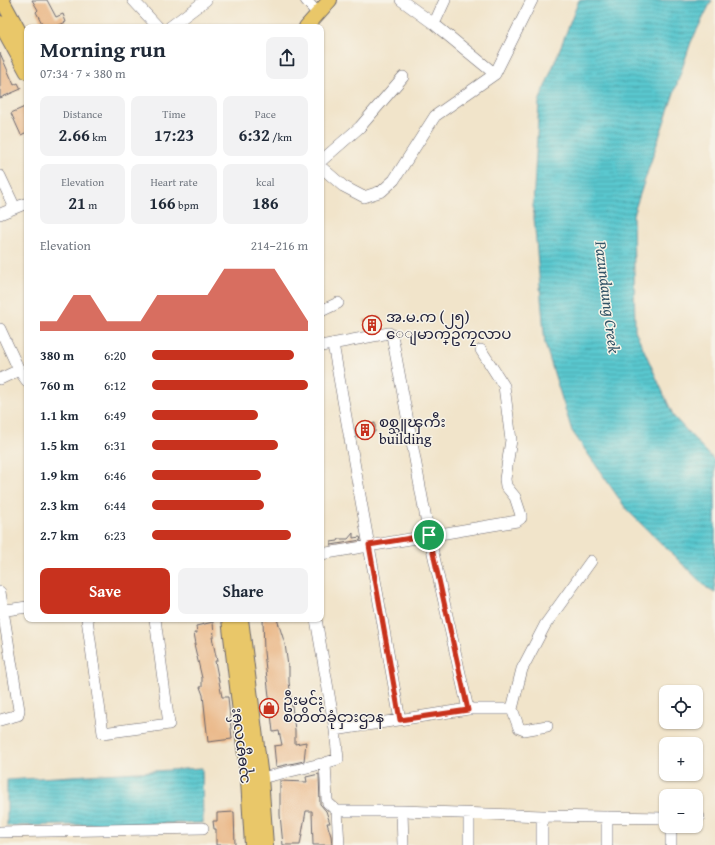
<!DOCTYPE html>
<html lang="en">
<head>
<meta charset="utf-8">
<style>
	:root { --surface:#fff; --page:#f2f2f3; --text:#1f2937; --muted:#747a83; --accent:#c8321e }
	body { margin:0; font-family:"Gentium Book Plus","Noto Sans Myanmar",serif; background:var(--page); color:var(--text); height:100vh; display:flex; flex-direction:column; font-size:15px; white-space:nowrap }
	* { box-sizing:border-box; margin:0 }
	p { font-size:13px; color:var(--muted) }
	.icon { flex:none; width:22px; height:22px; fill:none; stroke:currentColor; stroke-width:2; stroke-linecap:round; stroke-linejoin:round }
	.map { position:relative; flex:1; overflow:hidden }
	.details { position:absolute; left:24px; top:24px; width:300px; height:598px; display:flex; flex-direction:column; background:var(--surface); border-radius:8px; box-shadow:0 1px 3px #0004 }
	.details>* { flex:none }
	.buttons { position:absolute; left:659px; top:685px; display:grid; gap:8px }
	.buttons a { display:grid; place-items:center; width:44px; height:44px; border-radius:8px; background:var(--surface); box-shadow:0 1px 3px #0004; font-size:20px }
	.pin { position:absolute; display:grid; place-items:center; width:34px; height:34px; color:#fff; margin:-17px; border:2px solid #fff; border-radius:50%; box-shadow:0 1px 4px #0007 }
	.round { display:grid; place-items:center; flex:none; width:42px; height:42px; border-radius:8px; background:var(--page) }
	.headline { display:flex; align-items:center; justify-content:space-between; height:68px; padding:0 16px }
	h1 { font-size:22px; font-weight:600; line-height:30px }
	.metrics { display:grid; grid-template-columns:repeat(3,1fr); gap:6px; height:68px; padding:4px 16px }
	.metrics div { display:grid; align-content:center; border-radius:8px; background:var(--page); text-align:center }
	.metrics b { font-size:17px; font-weight:600 }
	.metrics small { font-size:11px; font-weight:400 }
	.metrics p { font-size:11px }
	.chart { height:112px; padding:8px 16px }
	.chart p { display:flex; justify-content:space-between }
	.chart svg { width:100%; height:72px; margin-top:4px; fill:var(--accent); opacity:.7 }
	.button { display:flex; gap:8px; margin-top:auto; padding:8px 16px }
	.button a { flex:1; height:46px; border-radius:8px; background:var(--accent); color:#fff; font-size:16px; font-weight:600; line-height:46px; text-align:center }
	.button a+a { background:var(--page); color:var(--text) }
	ul { padding:0 16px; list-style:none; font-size:13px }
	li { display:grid; grid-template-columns:64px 48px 1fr; align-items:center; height:30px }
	li i { height:10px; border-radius:5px; background:var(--accent) }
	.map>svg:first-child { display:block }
	.water { fill:url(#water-rules); stroke:#3e7585 }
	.building { fill:#eab888 }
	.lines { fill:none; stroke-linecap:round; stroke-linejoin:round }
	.minor-casing { stroke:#6a666d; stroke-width:12 }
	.major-casing { stroke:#6a666d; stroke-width:16 }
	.minor { stroke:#fff; stroke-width:11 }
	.major { stroke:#e9c769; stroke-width:14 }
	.route-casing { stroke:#fff; stroke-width:8 }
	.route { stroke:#c8321e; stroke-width:5 }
	.labels { text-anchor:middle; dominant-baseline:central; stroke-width:3; stroke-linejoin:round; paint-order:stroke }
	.poi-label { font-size:15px; fill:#22223b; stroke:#f7f3e8; text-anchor:start }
	.street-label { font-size:15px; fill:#22223b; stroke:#f7f3e8 }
	.water-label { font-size:16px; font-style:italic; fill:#335467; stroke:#f7f3e8 }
</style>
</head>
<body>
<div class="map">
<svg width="715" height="845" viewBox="0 0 715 845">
	<defs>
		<pattern id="water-rules" width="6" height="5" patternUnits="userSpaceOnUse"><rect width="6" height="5" fill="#5ac8cf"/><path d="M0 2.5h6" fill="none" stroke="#4aa2a9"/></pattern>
	</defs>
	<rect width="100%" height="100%" fill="#f7f3e8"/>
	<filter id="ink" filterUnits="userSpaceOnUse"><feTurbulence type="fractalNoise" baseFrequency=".025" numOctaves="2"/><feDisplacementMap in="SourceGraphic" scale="8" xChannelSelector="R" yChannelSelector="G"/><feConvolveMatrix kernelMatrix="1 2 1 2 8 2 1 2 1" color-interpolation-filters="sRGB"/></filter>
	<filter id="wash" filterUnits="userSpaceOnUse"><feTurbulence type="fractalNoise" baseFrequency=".012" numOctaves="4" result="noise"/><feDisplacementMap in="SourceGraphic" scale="16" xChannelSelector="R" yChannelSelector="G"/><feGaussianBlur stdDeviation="0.9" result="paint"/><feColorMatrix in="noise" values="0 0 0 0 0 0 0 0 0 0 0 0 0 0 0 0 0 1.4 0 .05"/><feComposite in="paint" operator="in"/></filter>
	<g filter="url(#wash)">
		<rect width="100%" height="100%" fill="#f1e4ca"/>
		<!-- water -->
		<path class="water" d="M 579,0 L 712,0 L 691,42 L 633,215 L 635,330 L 674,417 L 715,461 L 715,593 L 708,589 L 627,510 L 572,431 L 545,344 L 533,206 L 539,102 Z
			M 202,768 L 203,823 L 7,826 L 7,780 Z"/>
		<g id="blocks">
			<!-- building -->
			<path class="building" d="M 32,0 L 47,0 L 56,17 L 63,14 L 66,22 L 55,27 L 44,27 L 36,12 L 38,10 Z
				M 0,53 L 14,85 L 18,83 L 21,89 L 0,98 Z
				M 27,106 L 27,132 L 21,135 L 11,113 Z
				M 379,316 L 381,327 L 365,330 L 363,320 Z
				M 375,423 L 375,432 L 357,437 L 355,428 Z
				M 353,533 L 353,538 L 360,537 L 361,540 L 331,545 L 331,542 L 338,541 L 339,539 L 348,539 Z
				M 263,619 L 277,619 L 285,644 L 288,666 L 289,666 L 289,682 L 295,730 L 295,744 L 306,742 L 304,761 L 276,767 L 274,746 L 282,745 L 279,731 L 273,732 L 264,652 Z
				M 213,622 L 214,637 L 212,637 L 217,661 L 215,661 L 222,697 L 228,697 L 232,739 L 208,742 L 203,695 L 200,687 L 202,687 L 202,678 L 194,644 L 196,644 L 194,633 L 197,633 L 196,626 Z
				M 319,774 L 320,804 L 326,811 L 330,823 L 327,823 L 331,836 L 332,845 L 313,845 L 312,811 L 306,811 L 300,845 L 283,845 L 280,815 L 280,781 L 307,782 L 306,777 Z
				M 234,812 L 235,845 L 216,845 L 216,829 L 214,829 L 213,821 L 217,821 L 217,813 Z"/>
		</g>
	</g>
	<g filter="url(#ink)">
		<use href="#blocks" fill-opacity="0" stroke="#6a666d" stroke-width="1"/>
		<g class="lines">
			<!-- minor casing -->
			<g class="minor-casing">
				<path id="minor" d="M 133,0 L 158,27
					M 306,0 L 318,14
					M 401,0 L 434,24 L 495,74
					M 434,24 L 445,0
					M 170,27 L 206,0
					M 321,161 L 360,127 L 403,77
					M 321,167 L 343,186 L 364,197 L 382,191 L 394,180 L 435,116 L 495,74 L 532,0
					M 0,176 L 15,208
					M 0,214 L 27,203
					M 321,311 L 338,303
					M 0,329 L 19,370 L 27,381
					M 333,344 L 400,720
					M 321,346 L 389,333 L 392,335 L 429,535 L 468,709
					M 0,379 L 19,370
					M 321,554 L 517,521 L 521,518 L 521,515 L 515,497 L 506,486 L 505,479 L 511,440 L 504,386 L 481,350
					M 0,592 L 19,710 L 18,715 L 0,720
					M 0,611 L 27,607
					M 87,619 L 103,733 L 169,724 L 155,619
					M 547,726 L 524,730 L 519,728 L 512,709 L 522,669 L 545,625 L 591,561
					M 335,730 L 468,709 L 512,709
					M 325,763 L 327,800 L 328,803 L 337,811 L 402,811 L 542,816 L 666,818
					M 261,778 L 325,763 L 338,759 L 335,730 L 316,619
					M 337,811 L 339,845
					M 402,811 L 403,845
					M 469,814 L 469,845
					M 607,817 L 607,845
					M 696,817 L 699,817
					M 671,826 L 671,845
					M 0,832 L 203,828
					M 542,845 L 542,816"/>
			</g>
			<!-- major casing -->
			<g class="major-casing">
				<path id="major" d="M 2,0 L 27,46
					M 0,23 L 27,72
					M 306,27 L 330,0
					M 229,619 L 248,780 L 252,845
					M 241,619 L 261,778 L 266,845"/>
			</g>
			<!-- minor -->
			<use href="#minor" class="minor"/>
			<!-- major -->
			<use href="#major" class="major"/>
		</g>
	</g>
	<g class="lines" filter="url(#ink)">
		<!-- route casing -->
		<g class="route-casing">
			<path id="route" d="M 429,535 L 468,710 L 400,720 L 369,545 Z"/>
		</g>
		<!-- route -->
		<use href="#route" class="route"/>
	</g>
	<!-- icons -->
	<defs>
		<g id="building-ring" transform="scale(1)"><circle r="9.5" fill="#f7f3e8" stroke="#c8321e" stroke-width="1.5"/><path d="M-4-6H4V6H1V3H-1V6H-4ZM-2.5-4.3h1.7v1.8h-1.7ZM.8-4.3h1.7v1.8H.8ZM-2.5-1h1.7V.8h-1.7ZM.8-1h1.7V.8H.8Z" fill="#c8321e"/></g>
		<g id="shop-ring" transform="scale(1)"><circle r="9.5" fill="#f7f3e8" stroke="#c8321e" stroke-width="1.5"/><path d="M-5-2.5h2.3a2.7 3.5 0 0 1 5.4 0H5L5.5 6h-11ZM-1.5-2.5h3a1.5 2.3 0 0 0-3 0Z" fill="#c8321e"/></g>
	</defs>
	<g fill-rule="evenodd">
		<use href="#building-ring" x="372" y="325"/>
		<use href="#building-ring" x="365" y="430"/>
		<use href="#shop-ring" x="269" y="708"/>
	</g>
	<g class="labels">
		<!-- poi labels -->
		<g class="poi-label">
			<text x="386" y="316">အ.မ.က (၂၅)<tspan x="386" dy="17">ေျမာက္ဥကၠလာပ</tspan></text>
			<text x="379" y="421">စစ္သူၾကီး<tspan x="379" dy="17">building</tspan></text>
			<text x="283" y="699">ဦးမင်း<tspan x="283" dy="17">စတိတ်ခုံငှားဌာန</tspan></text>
		</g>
		<!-- street labels -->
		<g class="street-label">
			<text transform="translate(239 746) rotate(-97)">သုဓမ္မာလမ်း</text>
		</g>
		<!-- water labels -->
		<g class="water-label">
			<text transform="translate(608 297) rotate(83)">Pazundaung Creek</text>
		</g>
	</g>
</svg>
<div class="buttons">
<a><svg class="icon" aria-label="locate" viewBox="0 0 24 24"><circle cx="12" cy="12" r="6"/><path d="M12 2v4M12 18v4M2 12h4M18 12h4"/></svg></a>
<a>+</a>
<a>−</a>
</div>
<div class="pin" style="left:429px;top:535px;background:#1e9e55"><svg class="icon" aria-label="arrive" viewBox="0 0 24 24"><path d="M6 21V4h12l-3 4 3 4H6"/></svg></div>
<section class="details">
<div class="headline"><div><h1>Morning run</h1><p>07:34 · 7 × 380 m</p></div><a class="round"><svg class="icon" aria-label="share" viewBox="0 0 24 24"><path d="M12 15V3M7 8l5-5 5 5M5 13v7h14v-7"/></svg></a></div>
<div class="metrics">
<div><p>Distance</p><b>2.66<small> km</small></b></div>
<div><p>Time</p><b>17:23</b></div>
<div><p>Pace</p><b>6:32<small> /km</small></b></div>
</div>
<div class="metrics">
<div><p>Elevation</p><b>21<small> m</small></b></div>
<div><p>Heart rate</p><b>166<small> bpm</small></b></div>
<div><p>kcal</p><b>186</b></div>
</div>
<div class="chart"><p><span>Elevation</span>214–216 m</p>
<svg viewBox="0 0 160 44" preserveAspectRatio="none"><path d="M0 44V38L10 38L20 22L30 22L40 38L50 38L60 38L70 22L80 22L90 22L100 22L110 6L120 6L130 6L140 6L150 22L160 38V44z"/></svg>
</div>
<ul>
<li><b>380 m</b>6:20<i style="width:91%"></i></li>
<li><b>760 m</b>6:12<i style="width:100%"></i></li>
<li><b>1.1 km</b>6:49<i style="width:68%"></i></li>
<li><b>1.5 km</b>6:31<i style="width:81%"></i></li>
<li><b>1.9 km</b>6:46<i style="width:70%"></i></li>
<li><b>2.3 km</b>6:44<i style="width:72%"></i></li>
<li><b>2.7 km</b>6:23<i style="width:89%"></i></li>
</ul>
<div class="button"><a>Save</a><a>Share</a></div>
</section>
</div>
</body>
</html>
